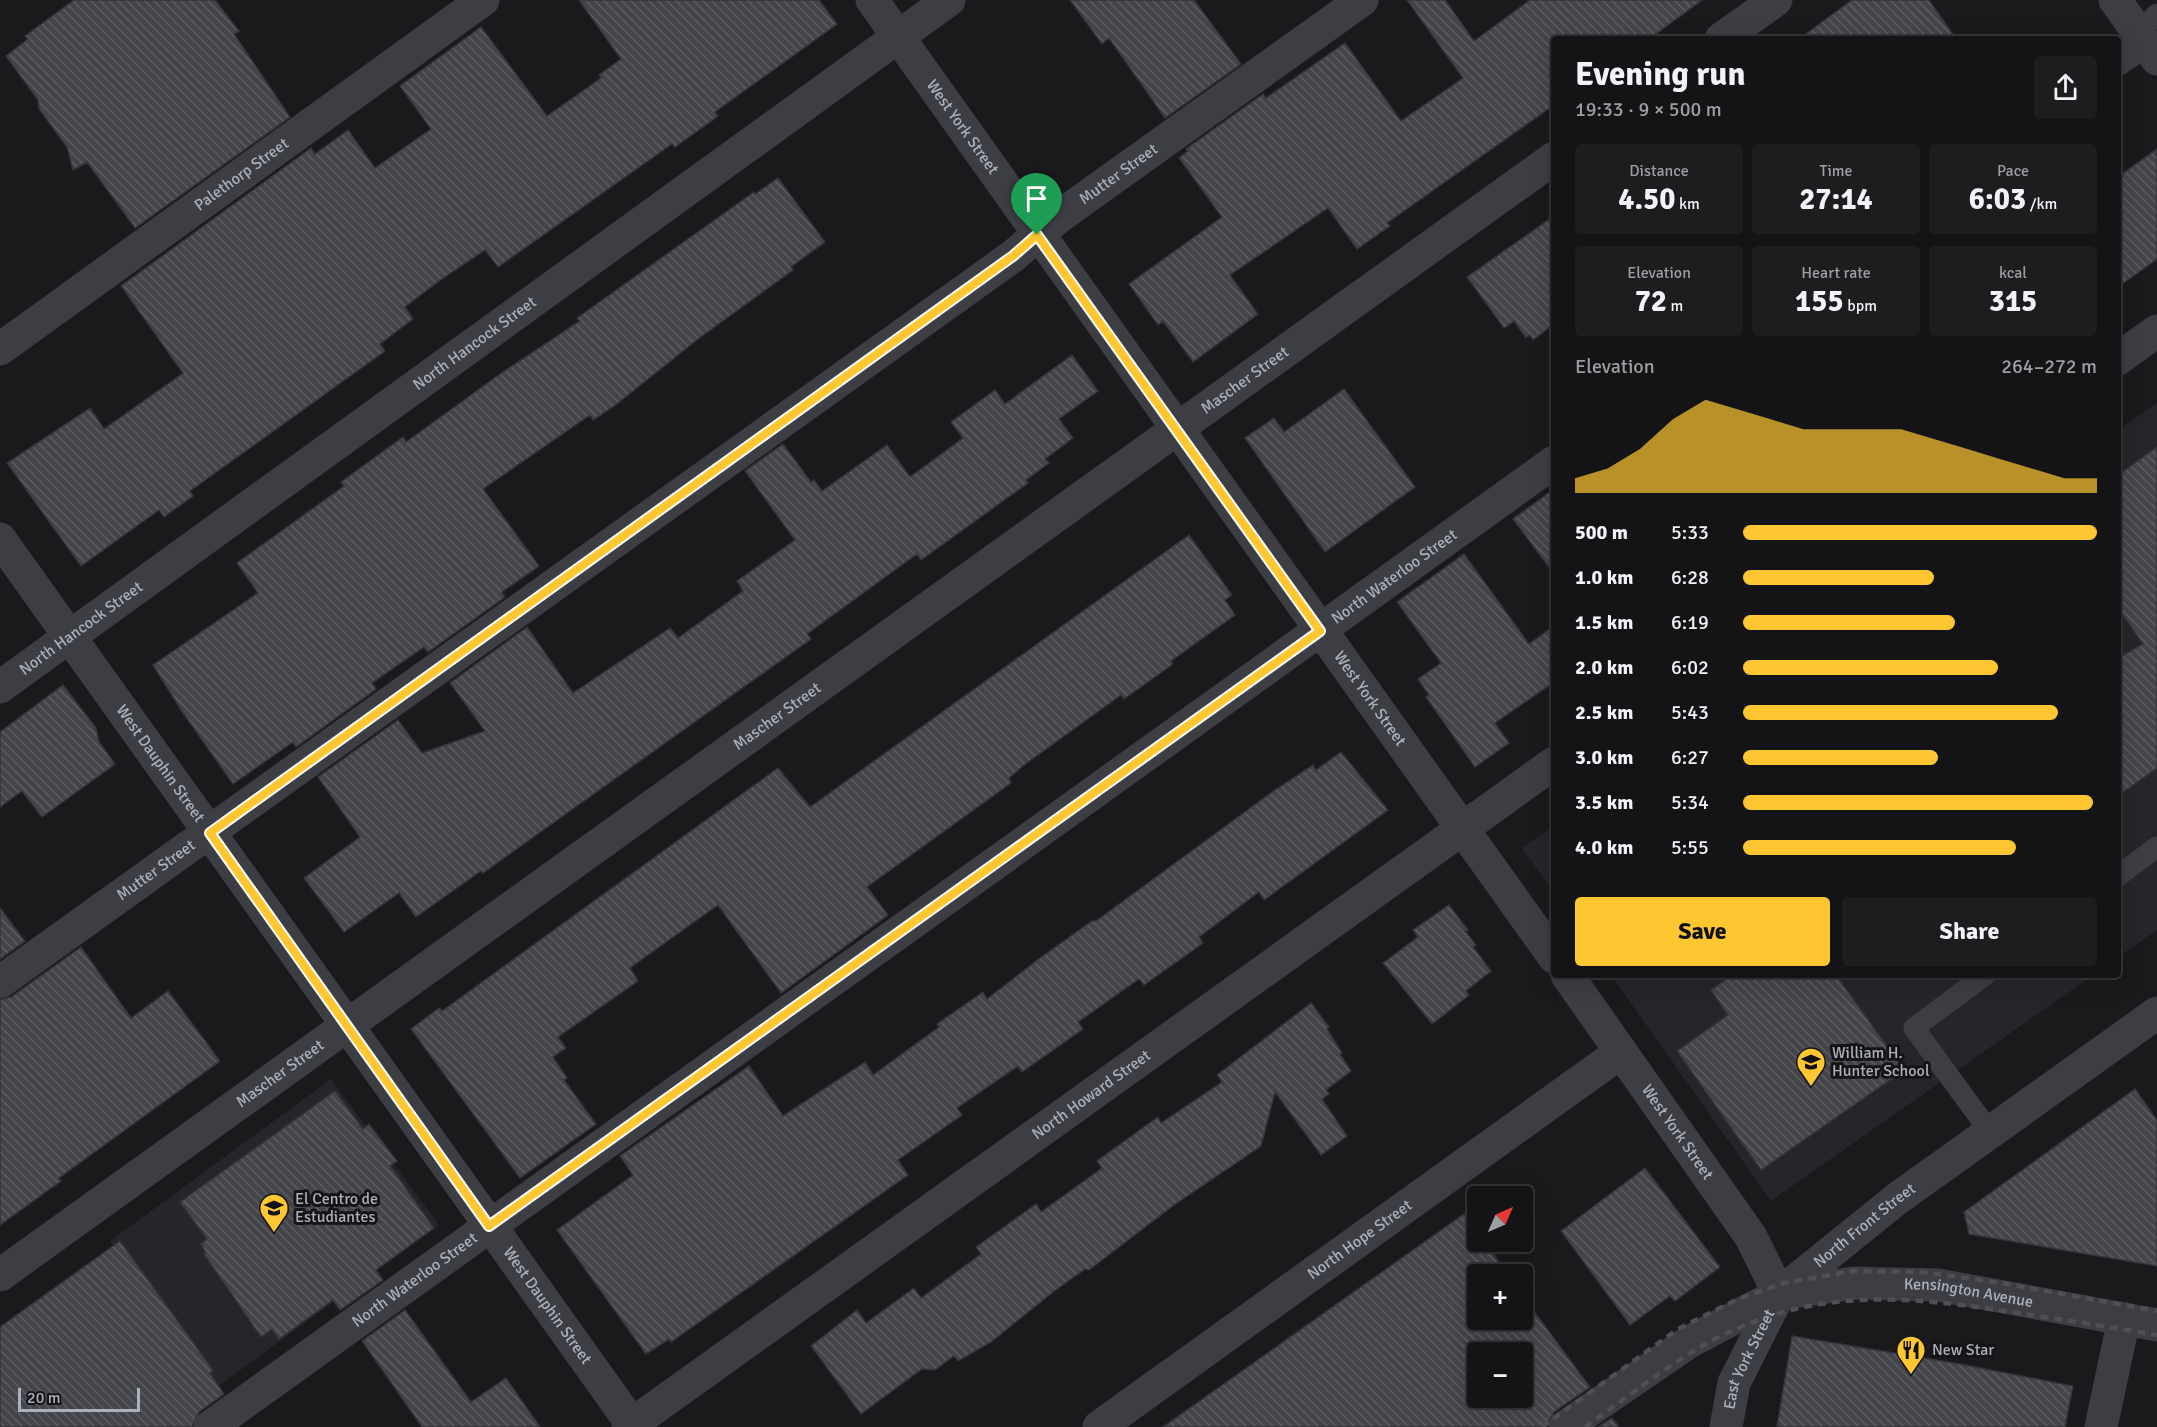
<!DOCTYPE html>
<html lang="en">
<head>
<meta charset="utf-8">
<style>
	:root { --surface:#141416; --page:#1d1d1f; --text:#f1f3f6; --muted:#9d9ea1; --line:#333335; --accent:#fec731 }
	body { margin:0; font-family:Signika,sans-serif; background:var(--page); color:var(--text); height:100vh; display:flex; flex-direction:column; font-size:22px; white-space:nowrap }
	* { box-sizing:border-box; margin:0 }
	p { font-size:20px; color:var(--muted) }
	.icon { flex:none; width:33px; height:33px; fill:none; stroke:currentColor; stroke-width:2; stroke-linecap:round; stroke-linejoin:round }
	.map { position:relative; flex:1; overflow:hidden }
	.side { position:absolute; left:1551px; top:36px; width:570px; height:942px; display:flex; flex-direction:column; background:var(--surface); border-radius:6px; box-shadow:0 6px 24px #0002,0 0 0 2px var(--line) }
	.side>* { flex:none }
	.needle { width:39px; rotate:45deg }
	.tools { position:absolute; left:1467px; top:1186px; display:grid; gap:12px }
	.tools a { display:grid; place-items:center; width:66px; height:66px; border-radius:6px; background:var(--surface); box-shadow:0 6px 24px #0002,0 0 0 2px var(--line); font-size:30px }
	.scale { position:absolute; left:18px; bottom:15px; width:122px; box-sizing:border-box; padding-left:6px; border:3px solid #acb0bd; border-top:0; font-size:16px; line-height:21px; white-space:nowrap; color:#acb0bd; -webkit-text-stroke:4px #151518; paint-order:stroke }
	.pin { position:absolute; display:grid; place-items:center; width:51px; height:51px; color:#fff; margin:-62px -26px; border-radius:50% 50% 50% 0; rotate:-45deg; box-shadow:0 0 6px #0007 }
	.pin .icon { rotate:45deg }
	.round { display:grid; place-items:center; flex:none; width:63px; height:63px; border-radius:6px; background:var(--page) }
	.head { display:flex; align-items:center; justify-content:space-between; height:102px; padding:0 24px }
	h1 { font-size:33px; font-weight:800; line-height:45px }
	.stats { display:grid; grid-template-columns:repeat(3,1fr); gap:9px; height:102px; padding:6px 24px }
	.stats div { display:grid; align-content:center; border-radius:6px; background:var(--page); text-align:center }
	.stats b { font-size:30px; font-weight:800 }
	.stats small { font-size:16px; font-weight:400 }
	.stats p { font-size:16px }
	.chart { height:168px; padding:12px 24px }
	.chart p { display:flex; justify-content:space-between }
	.chart svg { width:100%; height:108px; margin-top:6px; fill:var(--accent); opacity:.7 }
	.primary-button { display:flex; gap:12px; margin-top:auto; padding:12px 24px }
	.primary-button a { flex:1; height:69px; border-radius:6px; background:var(--accent); color:#111; font-size:24px; font-weight:800; line-height:69px; text-align:center }
	.primary-button a+a { background:var(--page); color:var(--text) }
	ul { padding:0 24px; list-style:none; font-size:20px }
	li { display:grid; grid-template-columns:96px 72px 1fr; align-items:center; height:45px }
	li i { height:15px; border-radius:8px; background:var(--accent) }
	.map>svg:first-child { display:block }
	.built { fill:#26262a }
	.building { fill:url(#building-back-hatch); stroke:#343439; stroke-width:1.5; fill-rule:evenodd }
	.lines { fill:none; stroke-linecap:round; stroke-linejoin:round }
	.service { stroke:#3d3d44; stroke-width:21 }
	.minor { stroke:#3d3d44; stroke-width:33 }
	.tertiary { stroke:#3d3d44; stroke-width:33 }
	.rail { stroke:#4e4f57; stroke-width:4.5; stroke-dasharray:8 6; stroke-linecap:butt }
	.route-casing { stroke:#fff; stroke-width:12 }
	.route { stroke:#fec731; stroke-width:8 }
	.labels { text-anchor:middle; dominant-baseline:central; stroke-width:6; stroke-linejoin:round; paint-order:stroke }
	.street-label { font-size:16px; fill:#acb0bd; stroke:#151518 }
	.poi-label { font-size:16px; fill:#acb0bd; stroke:#151518; text-anchor:start }
</style>
</head>
<body>
<div class="map">
<svg width="2157" height="1427" viewBox="0 0 2157 1427">
	<defs>
		<pattern id="building-back-hatch" width="6" height="6" patternUnits="userSpaceOnUse" patternTransform="scale(1.5)"><rect width="6" height="6" fill="#44454a"/><path d="M-1 5l2 2M0 0l6 6M5-1l2 2" fill="none" stroke="#5c5d62"/></pattern>
	</defs>
	<rect width="100%" height="100%" fill="#1a1a1d"/>
	<!-- built -->
	<path class="built" d="M 2157,403 L 2157,930 L 2118,957 L 2118,430 Z
		M 1554,826 L 1554,893 L 1522,848 Z
		M 1611,975 L 2093,975 L 1771,1201 Z
		M 331,1079 L 439,1225 L 217,1387 L 110,1241 Z"/>
	<!-- building -->
	<path class="building" d="M 74,0 L 215,0 L 239,31 L 234,34 L 290,117 L 135,228 L 87,162 L 73,170 L 67,147 L 39,109 L 38,100 L 6,56 L 28,39 L 25,36 Z
		M 579,0 L 819,0 L 837,24 L 715,112 L 718,116 L 675,147 L 672,144 L 498,267 L 485,250 L 439,281 L 405,307 L 413,319 L 380,344 L 385,351 L 190,491 L 193,496 L 164,517 L 159,510 L 81,566 L 7,463 L 90,408 L 104,429 L 183,373 L 121,286 L 311,148 L 315,154 L 348,130 L 375,168 L 431,129 L 400,86 L 481,27 L 547,116 L 601,78 L 599,75 L 621,59 Z
		M 1070,0 L 1194,0 L 1241,64 L 1165,118 L 1109,38 L 1102,44 Z
		M 1407,0 L 1445,0 L 1474,41 L 1530,0 L 1702,0 L 1649,39 L 1554,39 L 1554,105 L 1387,223 L 1390,226 L 1357,249 L 1328,208 L 1230,275 L 1258,314 L 1193,362 L 1163,321 L 1158,325 L 1129,284 L 1222,217 L 1179,158 L 1188,151 L 1186,149 L 1263,94 L 1266,98 L 1345,43 L 1401,121 L 1463,78 Z
		M 1852,0 L 1929,0 L 1956,39 L 1799,39 Z
		M 2157,149 L 2157,259 L 2118,287 L 2118,177 Z
		M 778,178 L 825,242 L 791,267 L 793,270 L 698,339 L 613,407 L 593,420 L 590,415 L 483,489 L 539,566 L 502,592 L 505,597 L 428,652 L 424,647 L 372,683 L 376,689 L 296,747 L 293,742 L 233,784 L 183,713 L 153,665 L 258,593 L 237,563 L 344,486 L 341,482 L 403,437 L 406,442 L 500,374 L 580,321 L 577,318 L 754,192 L 755,194 Z
		M 1554,216 L 1554,324 L 1533,340 L 1530,335 L 1526,338 L 1514,321 L 1504,328 L 1467,277 Z
		M 1072,355 L 1098,391 L 1059,419 L 1073,438 L 1045,459 L 1049,463 L 1026,480 L 1028,483 L 921,560 L 917,554 L 807,634 L 811,639 L 483,873 L 481,871 L 416,917 L 399,893 L 344,932 L 304,878 L 360,837 L 318,777 L 398,720 L 422,753 L 485,731 L 450,683 L 527,627 L 573,693 L 670,628 L 678,638 L 743,591 L 737,581 L 795,540 L 745,471 L 783,444 L 811,482 L 814,480 L 822,491 L 887,445 L 910,477 L 963,438 L 951,422 L 995,390 L 1005,404 Z
		M 1344,389 L 1415,487 L 1325,552 L 1245,438 L 1274,418 L 1284,432 Z
		M 2157,447 L 2157,768 L 2118,796 L 2118,658 L 2143,644 L 2118,608 L 2118,475 Z
		M 1554,489 L 1554,574 L 1513,519 Z
		M 1189,535 L 1232,595 L 1225,600 L 1235,615 L 1171,661 L 1173,664 L 1124,699 L 1121,695 L 1024,765 L 1009,778 L 1011,783 L 867,887 L 888,915 L 781,993 L 718,905 L 630,968 L 638,981 L 558,1037 L 566,1048 L 553,1057 L 567,1078 L 564,1080 L 596,1124 L 520,1178 L 411,1029 L 439,1008 L 442,1011 L 778,768 L 810,807 Z
		M 1464,554 L 1529,644 L 1554,626 L 1554,682 L 1495,723 L 1509,743 L 1475,767 L 1426,697 L 1429,695 L 1418,679 L 1441,663 L 1397,602 Z
		M 63,685 L 96,728 L 99,742 L 115,764 L 42,817 L 22,791 L 0,807 L 0,732 Z
		M 1341,752 L 1388,810 L 1264,900 L 1259,892 L 1199,937 L 1203,943 L 1144,985 L 1139,979 L 1078,1022 L 1083,1029 L 1022,1072 L 1018,1066 L 957,1108 L 962,1115 L 898,1160 L 908,1175 L 671,1342 L 669,1339 L 646,1354 L 557,1230 L 633,1175 L 620,1156 L 749,1066 L 783,1116 L 865,1062 L 873,1075 L 939,1027 L 937,1024 L 983,992 L 987,999 L 1040,958 L 1092,921 L 1096,921 L 1275,790 L 1313,765 L 1316,770 Z
		M 1449,905 L 1468,930 L 1465,931 L 1476,945 L 1473,947 L 1491,971 L 1466,991 L 1469,995 L 1464,999 L 1432,1024 L 1383,963 L 1418,937 L 1413,930 Z
		M 0,908 L 25,941 L 0,959 Z
		M 81,947 L 131,1018 L 168,991 L 220,1061 L 59,1178 L 61,1181 L 0,1225 L 0,1000 L 11,997 Z
		M 1732,975 L 1836,975 L 1904,1070 L 1761,1170 L 1677,1051 L 1728,1015 L 1711,990 Z
		M 1311,1003 L 1329,1027 L 1327,1029 L 1342,1053 L 1340,1054 L 1351,1071 L 1326,1090 L 1329,1094 L 1322,1099 L 1347,1136 L 1321,1155 L 1275,1092 L 1261,1146 L 1174,1205 L 1089,1270 L 1085,1269 L 1053,1292 L 991,1342 L 958,1361 L 954,1356 L 935,1370 L 922,1369 L 861,1414 L 811,1346 L 857,1310 L 866,1323 L 914,1288 L 921,1298 L 981,1254 L 976,1247 L 1036,1204 L 1041,1212 L 1102,1168 L 1097,1161 L 1144,1127 L 1158,1117 L 1161,1123 L 1222,1082 L 1217,1075 Z
		M 2135,1089 L 2157,1120 L 2157,1266 L 1969,1234 L 1964,1212 Z
		M 335,1091 L 363,1129 L 369,1124 L 397,1161 L 390,1166 L 434,1228 L 376,1270 L 383,1280 L 340,1310 L 333,1300 L 279,1339 L 272,1329 L 261,1337 L 204,1254 L 206,1253 L 201,1244 L 207,1239 L 180,1202 Z
		M 1645,1168 L 1720,1267 L 1675,1301 L 1670,1296 L 1630,1325 L 1561,1231 Z
		M 1464,1214 L 1478,1232 L 1478,1242 L 1485,1242 L 1508,1275 L 1478,1275 L 1478,1320 L 1522,1320 L 1522,1295 L 1590,1387 L 1554,1412 L 1546,1427 L 1163,1427 ZM 1478,1353 L 1522,1353 L 1522,1398 L 1478,1398 Z
		M 120,1241 L 213,1370 L 210,1373 L 224,1394 L 199,1412 L 192,1427 L 0,1427 L 0,1327 Z
		M 405,1310 L 471,1402 L 506,1378 L 540,1427 L 422,1427 L 362,1341 Z
		M 1792,1336 L 1960,1364 L 2073,1386 L 2065,1427 L 1777,1427 Z
		M 1612,1418 L 1619,1427 L 1598,1427 Z"/>
	<g class="lines">
		<!-- service -->
		<path class="service" d="M 2138,33 L 2157,14
			M 2118,876 L 2157,847
			M 1985,975 L 1914,1028 L 1990,1132"/>
		<!-- minor -->
		<g class="minor">
			<path d="M 2115,0 L 2157,59"/>
			<path d="M 1721,39 L 1776,0"/>
			<path d="M 2118,59 L 2144,41"/>
			<path id="s1" d="M 0,349 L 483,0"/>
			<path d="M 2118,359 L 2157,331"/>
			<path id="s2" d="M 0,687 L 949,0"/>
			<path id="s3" d="M 0,982 L 1013,256 L 1060,216 L 1362,0"/>
			<path id="s4" d="M 0,1275 L 1554,158"/>
			<path id="s5" d="M 210,1427 L 1554,462"/>
			<path id="s6" d="M 628,1427 L 1554,763"/>
			<path id="s7" d="M 1099,1427 L 1621,1052"/>
			<path id="s8" d="M 1726,1427 L 1734,1383 L 1779,1294"/>
			<path d="M 2101,1427 L 2124,1319"/>
		</g>
		<!-- tertiary -->
		<g class="tertiary">
			<path id="s9" d="M 872,0 L 1554,957"/>
			<path id="s10" d="M 0,539 L 634,1427"/>
			<path id="s11" d="M 1567,975 L 1751,1237 L 1779,1294"/>
			<path id="s12" d="M 1781,1294 L 1854,1283 L 1938,1285 L 2157,1325"/>
			<path id="s13" d="M 1565,1427 L 1689,1342 L 1779,1294 L 1898,1198 L 2157,1013"/>
		</g>
		<!-- rail -->
		<path class="rail" d="M 1542,1427 L 1678,1329 L 1738,1299 L 1784,1283 L 1853,1271 L 1924,1272 L 2007,1284 L 2157,1311
			M 1585,1427 C 1627,1398 1668,1364 1713,1340 C 1818,1286 1906,1296 2018,1313 C 2064,1320 2111,1327 2157,1335"/>
	</g>
	<g class="lines">
		<!-- route casing -->
		<g class="route-casing">
			<path id="route" d="M 1037,235 L 1320,631 L 489,1226 L 210,833 L 1013,256 Z"/>
		</g>
		<!-- route -->
		<use href="#route" class="route"/>
	</g>
	<!-- icons -->
	<defs>
		<g id="school-pin" transform="scale(1.5)"><path d="M0 17L-7.5 6A9.5 9.5 0 1 1 7.5 6Z" fill="#fec731" stroke="#151518"/><path d="M0-5L7-2L0 1L-7-2ZM-4 1L0 2.5L4 1V4Q0 6-4 4Z" fill="#111"/></g>
		<g id="restaurant-pin" transform="scale(1.5)"><path d="M0 17L-7.5 6A9.5 9.5 0 1 1 7.5 6Z" fill="#fec731" stroke="#151518"/><path d="M-5-6h1v4h1v-4h1v4h1v-4h1v5L-1.5 .5V6h-2V.5L-5-1ZM5-6V6H3V1.5H1.5Q1.5-4 5-6Z" fill="#111"/></g>
	</defs>
	<g fill-rule="evenodd">
		<use href="#school-pin" x="1811" y="1062"/>
		<use href="#school-pin" x="274" y="1208"/>
		<use href="#restaurant-pin" x="1911" y="1350"/>
	</g>
	<g class="labels">
		<!-- street labels -->
		<g class="street-label">
			<text stroke="none"><textPath href="#s9" startOffset="156">West York Street</textPath></text>
			<text stroke="none"><textPath href="#s1" startOffset="298">Palethorp Street</textPath></text>
			<text stroke="none"><textPath href="#s3" startOffset="1380">Mutter Street</textPath></text>
			<text stroke="none"><textPath href="#s2" startOffset="586">North Hancock Street</textPath></text>
			<text stroke="none"><textPath href="#s4" startOffset="1533">Mascher Street</textPath></text>
			<text stroke="none"><textPath href="#s5" startOffset="1458">North Waterloo Street</textPath></text>
			<text stroke="none"><textPath href="#s2" startOffset="100">North Hancock Street</textPath></text>
			<text stroke="none"><textPath href="#s9" startOffset="858">West York Street</textPath></text>
			<text stroke="none"><textPath href="#s4" startOffset="957">Mascher Street</textPath></text>
			<text stroke="none"><textPath href="#s10" startOffset="276">West Dauphin Street</textPath></text>
			<text stroke="none"><textPath href="#s3" startOffset="192">Mutter Street</textPath></text>
			<text stroke="none"><textPath href="#s4" startOffset="345">Mascher Street</textPath></text>
			<text stroke="none"><textPath href="#s6" startOffset="570">North Howard Street</textPath></text>
			<text stroke="none"><textPath href="#s11" startOffset="192">West York Street</textPath></text>
			<text stroke="none"><textPath href="#s13" startOffset="362">North Front Street</textPath></text>
			<text stroke="none"><textPath href="#s7" startOffset="321">North Hope Street</textPath></text>
			<text stroke="none"><textPath href="#s5" startOffset="252">North Waterloo Street</textPath></text>
			<text stroke="none"><textPath href="#s12" startOffset="189">Kensington Avenue</textPath></text>
			<text stroke="none"><textPath href="#s10" startOffset="942">West Dauphin Street</textPath></text>
			<text stroke="none"><textPath href="#s8" startOffset="72">East York Street</textPath></text>
		</g>
		<!-- poi labels -->
		<g class="poi-label">
			<text x="1832" y="1053">William H.<tspan x="1832" dy="18">Hunter School</tspan></text>
			<text x="295" y="1199">El Centro de<tspan x="295" dy="18">Estudiantes</tspan></text>
			<text x="1932" y="1350">New Star</text>
		</g>
	</g>
</svg>
<div class="tools">
<a><svg class="needle" viewBox="-14 -14 28 28"><path d="M0-13l5 13h-10z" fill="#e53935"/><path d="M0 13l5-13h-10z" fill="#9d9ea1"/></svg></a>
<a>+</a>
<a>−</a>
</div>
<div class="scale">20 m</div>
<div class="pin" style="left:1037px;top:235px;background:#1e9e55"><svg class="icon" aria-label="arrive" viewBox="0 0 24 24"><path d="M6 21V4h12l-3 4 3 4H6"/></svg></div>
<section class="side">
<div class="head"><div><h1>Evening run</h1><p>19:33 · 9 × 500 m</p></div><a class="round"><svg class="icon" aria-label="share" viewBox="0 0 24 24"><path d="M12 15V3M7 8l5-5 5 5M5 13v7h14v-7"/></svg></a></div>
<div class="stats">
<div><p>Distance</p><b>4.50<small> km</small></b></div>
<div><p>Time</p><b>27:14</b></div>
<div><p>Pace</p><b>6:03<small> /km</small></b></div>
</div>
<div class="stats">
<div><p>Elevation</p><b>72<small> m</small></b></div>
<div><p>Heart rate</p><b>155<small> bpm</small></b></div>
<div><p>kcal</p><b>315</b></div>
</div>
<div class="chart"><p><span>Elevation</span>264–272 m</p>
<svg viewBox="0 0 160 44" preserveAspectRatio="none"><path d="M0 44V38L10 34L20 26L30 14L40 6L50 10L60 14L70 18L80 18L90 18L100 18L110 22L120 26L130 30L140 34L150 38L160 38V44z"/></svg>
</div>
<ul>
<li><b>500 m</b>5:33<i style="width:100%"></i></li>
<li><b>1.0 km</b>6:28<i style="width:54%"></i></li>
<li><b>1.5 km</b>6:19<i style="width:60%"></i></li>
<li><b>2.0 km</b>6:02<i style="width:72%"></i></li>
<li><b>2.5 km</b>5:43<i style="width:89%"></i></li>
<li><b>3.0 km</b>6:27<i style="width:55%"></i></li>
<li><b>3.5 km</b>5:34<i style="width:99%"></i></li>
<li><b>4.0 km</b>5:55<i style="width:77%"></i></li>
</ul>
<div class="primary-button"><a>Save</a><a>Share</a></div>
</section>
</div>
</body>
</html>
